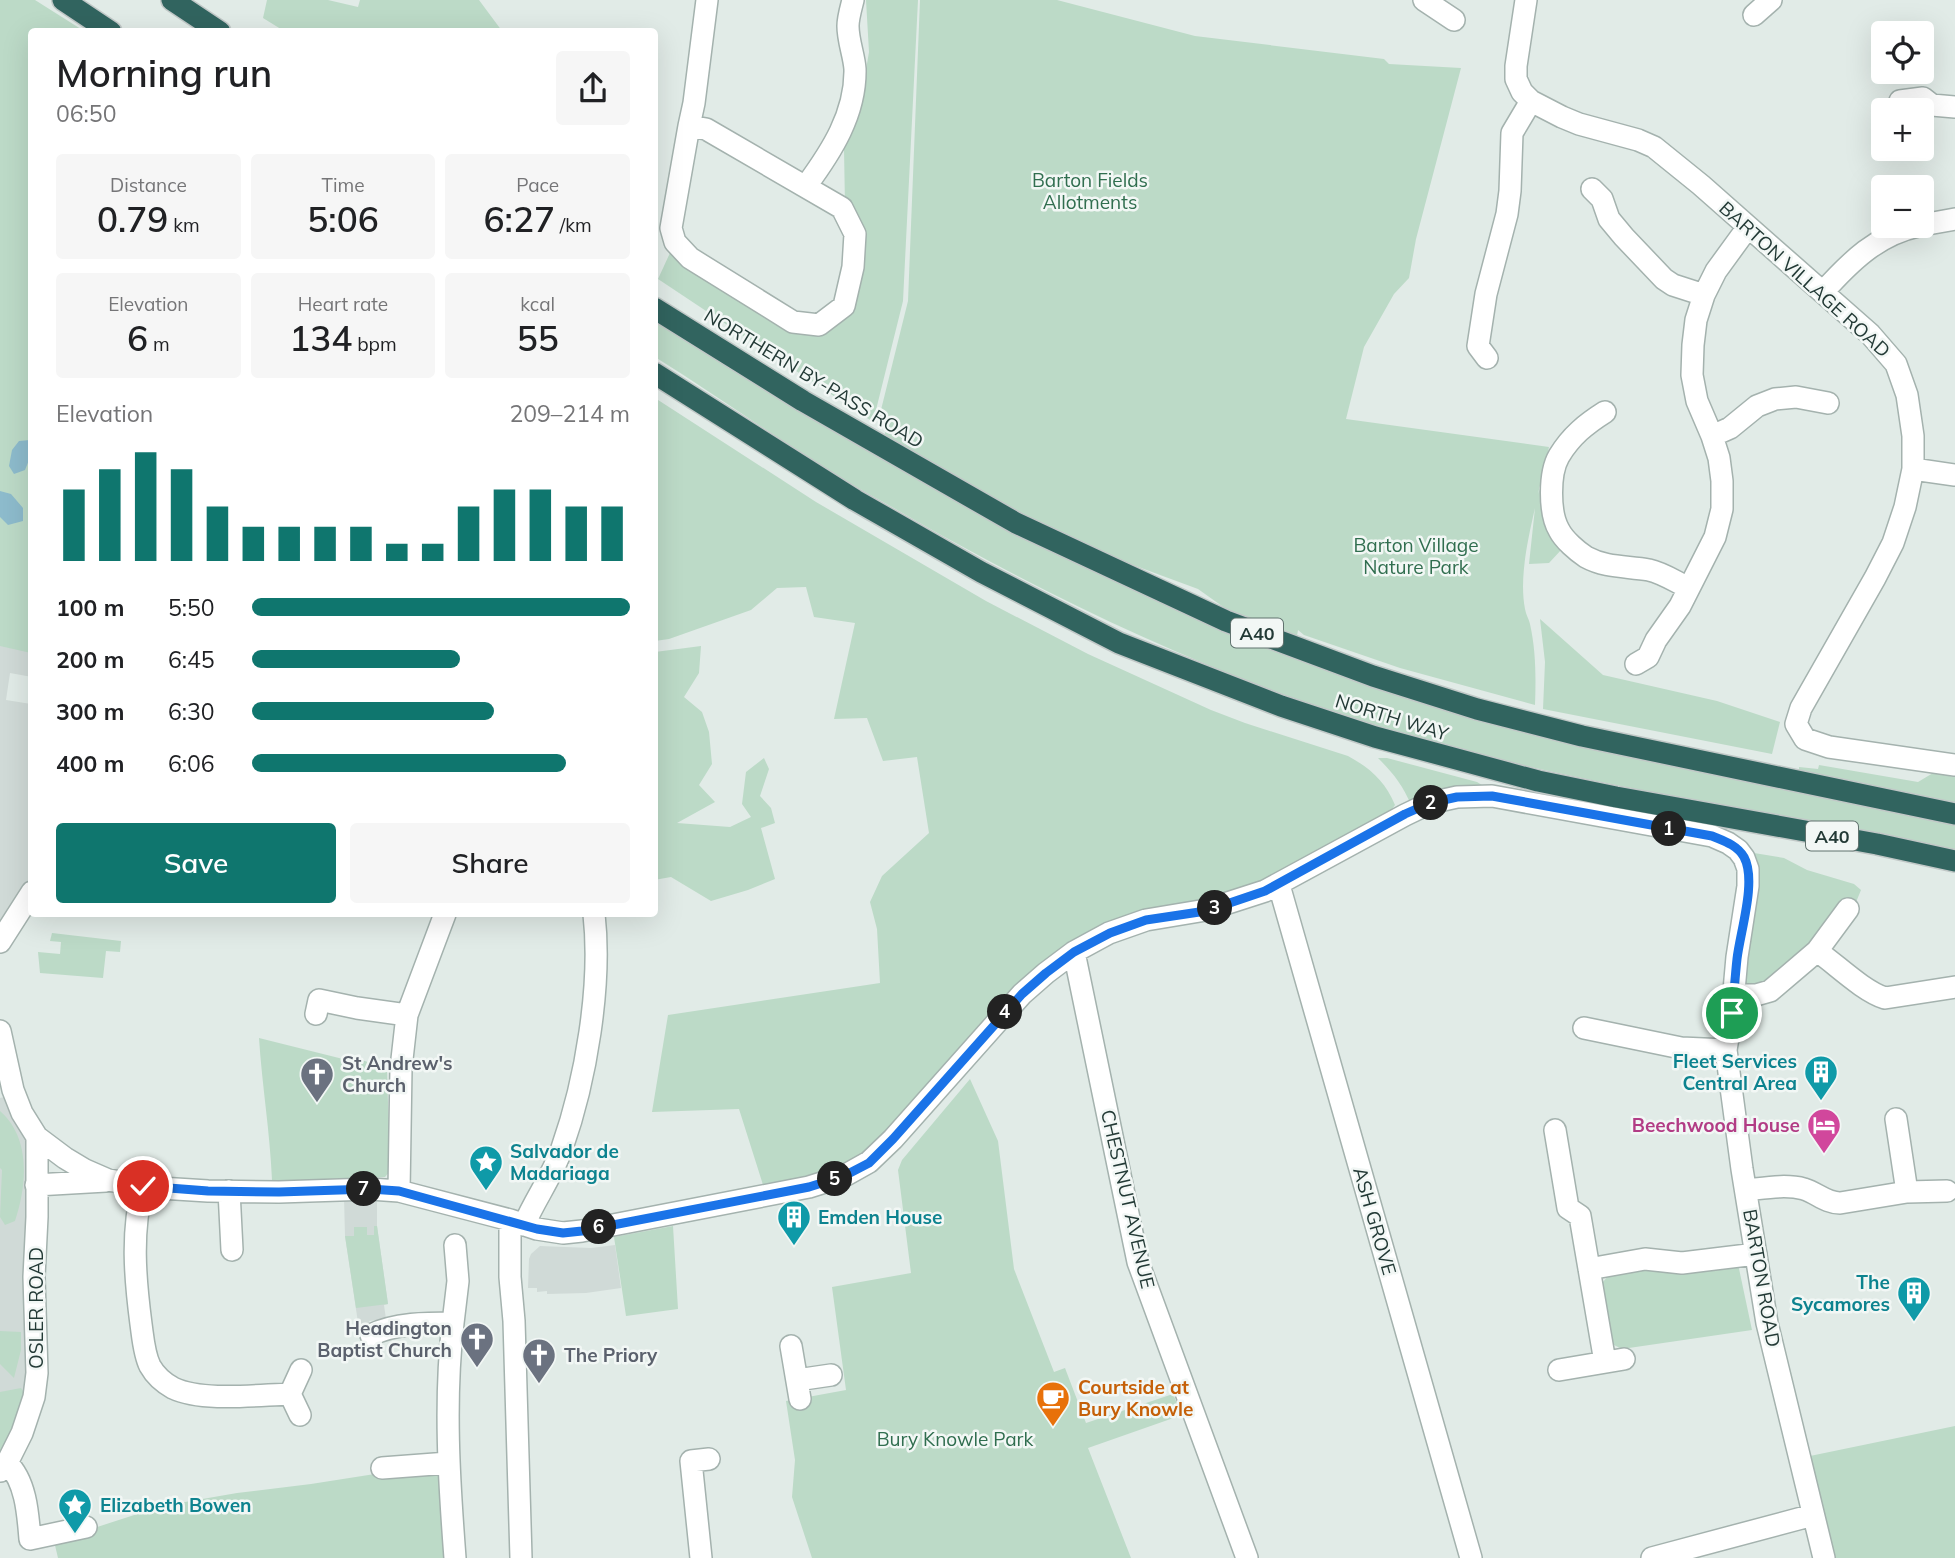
<!DOCTYPE html>
<html lang="en">
<head>
<meta charset="utf-8">
<style>
	:root { --surface:#fff; --page:#f6f6f6; --text:#202124; --muted:#757577; --accent:#0f766e }
	body { margin:0; font-family:Mulish,sans-serif; background:var(--page); color:var(--text); height:100vh; display:flex; flex-direction:column; font-size:26px; white-space:nowrap }
	* { box-sizing:border-box; margin:0 }
	p { font-size:23px; color:var(--muted) }
	.icon { flex:none; width:38px; height:38px; fill:none; stroke:currentColor; stroke-width:2; stroke-linecap:round; stroke-linejoin:round }
	.map { position:relative; flex:1; overflow:hidden }
	.details { position:absolute; left:28px; top:28px; width:630px; height:889px; display:flex; flex-direction:column; background:var(--surface); border-radius:7px; box-shadow:0 7px 28px #0002 }
	.details>* { flex:none }
	.controls { position:absolute; left:1871px; top:21px; display:grid; gap:14px }
	.controls a { display:grid; place-items:center; width:63px; height:63px; border-radius:7px; background:var(--surface); box-shadow:0 7px 28px #0002; font-size:35px }
	.pin { position:absolute; display:grid; place-items:center; width:60px; height:60px; color:#fff; margin:-30px; border:4px solid #fff; border-radius:50%; box-shadow:0 2px 7px #0007 }
	.km { position:absolute; width:35px; height:35px; margin:-18px; border-radius:50%; background:#222; color:#fff; font-size:19px; line-height:35px; text-align:center }
	.round { display:grid; place-items:center; flex:none; width:74px; height:74px; border-radius:7px; background:var(--page) }
	.head { display:flex; align-items:center; justify-content:space-between; height:119px; padding:0 28px }
	h1 { font-size:38px; font-weight:600; line-height:52px }
	.figures { display:grid; grid-template-columns:repeat(3,1fr); gap:10px; height:119px; padding:7px 28px }
	.figures div { display:grid; align-content:center; border-radius:7px; background:var(--page); text-align:center }
	.figures b { font-size:35px; font-weight:600 }
	.figures small { font-size:19px; font-weight:400 }
	.figures p { font-size:19px }
	.chart { height:196px; padding:14px 28px }
	.chart p { display:flex; justify-content:space-between }
	.chart svg { width:100%; height:126px; margin-top:7px; stroke:var(--accent); stroke-width:6 }
	.action { display:flex; gap:14px; margin-top:auto; padding:14px 28px }
	.action a { flex:1; height:80px; border-radius:7px; background:var(--accent); color:#fff; font-size:28px; font-weight:600; line-height:80px; text-align:center }
	.action a+a { background:var(--page); color:var(--text) }
	ul { padding:0 28px; list-style:none; font-size:23px }
	li { display:grid; grid-template-columns:112px 84px 1fr; align-items:center; height:52px }
	li i { height:18px; border-radius:9px; background:var(--accent) }
	.map>svg:first-child { display:block }
	.built { fill:#d0dad7 }
	.green { fill:#bcdac7 }
	.water { fill:#8dbbcc }
	.lines { fill:none; stroke-linecap:round; stroke-linejoin:round }
	.minor-casing { stroke:#a4b2ae; stroke-width:24 }
	.highway-casing { stroke:#c1c8c7; stroke-width:24 }
	.minor { stroke:#fff; stroke-width:21 }
	.highway { stroke:#31645f; stroke-width:21 }
	.route-casing { stroke:#fff; stroke-width:14 }
	.route { stroke:#1a73e8; stroke-width:9 }
	.labels { text-anchor:middle; dominant-baseline:central; stroke-width:5; stroke-linejoin:round; paint-order:stroke }
	.shield { fill:#f2f7f5; stroke:#61736f; stroke-width:2 }
	.shield-label { font-size:18px; font-weight:bold; fill:#233a36 }
	.park-label { font-size:19px; fill:#306e4f; stroke:#f2f7f5 }
	.street-label { font-size:19px; fill:#233a36; stroke:#f2f7f5 }
	.culture-label { font-size:19px; font-weight:bold; fill:#0d838f; stroke:#f2f7f5; text-anchor:start }
	.worship-label { font-size:19px; font-weight:bold; fill:#5b616d; stroke:#f2f7f5; text-anchor:start }
	.hotel-label { font-size:19px; font-weight:bold; fill:#b23c85; stroke:#f2f7f5; text-anchor:end }
	.food-label { font-size:19px; font-weight:bold; fill:#c56008; stroke:#f2f7f5; text-anchor:start }
</style>
</head>
<body>
<div class="map">
<svg width="1955" height="1558" viewBox="0 0 1955 1558">
	<rect width="100%" height="100%" fill="#e1ebe7"/>
	<!-- built -->
	<path class="built" d="M 21,421 L 32,425 L 32,677 L 10,673 L 6,700 L 31,704 L 32,881 L 0,933 L 0,458 Z
		M 4,1097 L 28,1143 L 30,1160 L 23,1307 L 29,1317 L 27,1397 L 0,1458 L 0,1098 Z
		M 344,1197 L 377,1198 L 377,1226 L 388,1304 L 384,1305 L 386,1319 L 369,1321 L 370,1327 L 359,1329 L 345,1236 Z
		M 615,1245 L 621,1288 L 586,1293 L 547,1294 L 547,1291 L 537,1292 L 537,1288 L 528,1288 L 529,1259 L 531,1254 L 540,1246 L 591,1248 Z"/>
	<!-- green -->
	<path class="green" d="M 0,0 L 35,0 L 84,31 L 32,32 L 31,653 L 0,646 Z
		M 267,0 L 328,0 L 358,7 L 360,0 L 479,0 L 502,31 L 284,31 L 263,18 Z
		M 866,0 L 918,0 L 903,301 L 873,422 L 658,279 L 675,242 L 793,322 L 844,306 L 845,206 L 844,149 L 862,93 L 869,52 Z
		M 920,0 L 1057,0 L 1195,36 L 1384,59 L 1389,64 L 1461,68 L 1416,239 L 1409,278 L 1394,294 L 1364,347 L 1346,419 L 1549,447 L 1538,494 L 1543,480 L 1549,523 L 1544,524 L 1562,549 L 1549,563 L 1529,564 L 1535,508 C 1528,539 1519,578 1525,609 C 1526,615 1529,619 1530,624 C 1536,651 1536,678 1535,705 L 1400,668 L 1304,635 L 1298,630 L 1296,642 L 1243,621 L 1198,589 L 1079,545 L 1038,525 L 884,437 L 886,430 L 877,426 L 908,301 Z
		M 654,319 L 1262,645 L 1955,823 L 1955,850 C 1775,811 1593,788 1416,738 C 1241,688 1075,611 918,522 C 891,506 864,492 838,476 C 776,438 716,395 655,357 Z
		M 655,398 L 816,502 L 986,601 L 1088,654 L 1211,710 L 1245,723 L 1348,756 C 1370,768 1385,781 1395,805 L 1390,812 L 1255,887 L 1109,926 L 880,1142 L 839,1170 L 764,1188 L 739,1109 L 652,1112 L 668,1015 L 880,983 L 877,929 L 870,902 L 882,876 L 929,833 L 917,757 L 883,761 L 867,718 L 834,719 L 855,623 L 814,617 L 806,587 L 777,588 L 751,610 L 669,639 L 655,641 Z
		M 1540,619 L 1603,675 L 1717,701 L 1780,722 L 1772,754 L 1543,709 L 1545,662 Z
		M 701,646 L 699,673 L 684,697 L 702,712 L 709,732 L 712,764 L 699,785 L 715,802 L 677,823 L 730,827 L 751,817 L 742,804 L 746,772 L 764,758 L 769,769 L 760,796 L 771,808 L 775,823 L 761,828 L 775,879 L 748,890 L 711,901 L 671,877 L 654,880 L 655,652 Z
		M 1378,758 L 1387,758 L 1477,782 L 1492,791 L 1411,805 C 1403,785 1392,772 1378,758 Z
		M 1819,765 L 1918,782 L 1933,773 L 1955,777 L 1955,804 L 1914,794 L 1799,772 L 1799,767 L 1818,769 Z
		M 1754,853 L 1784,858 L 1807,870 L 1854,884 L 1861,890 L 1854,907 L 1850,901 L 1844,899 L 1841,900 L 1813,940 L 1764,983 L 1747,986 L 1744,982 L 1751,855 Z
		M 52,933 L 121,941 L 120,952 L 106,951 L 103,978 L 40,973 L 38,952 L 60,954 L 61,942 L 50,941 Z
		M 259,1038 L 343,1059 L 362,1060 L 387,1069 L 390,1171 L 385,1177 L 277,1181 L 272,1180 C 270,1132 262,1085 259,1038 Z
		M 970,1079 L 998,1141 L 1014,1269 L 1054,1372 L 1065,1368 L 1086,1423 L 1173,1394 L 1182,1415 L 1088,1448 L 1131,1558 L 812,1558 L 792,1497 L 795,1460 L 786,1401 L 846,1390 L 832,1287 L 911,1273 L 898,1170 L 902,1160 Z
		M 0,1111 C 31,1138 27,1185 15,1221 L 5,1225 L 0,1217 L 2,1170 L 0,1168 Z
		M 374,1226 L 377,1226 L 388,1304 L 356,1308 L 345,1236 L 354,1236 L 354,1227 L 367,1227 L 367,1235 L 374,1235 Z
		M 673,1226 L 678,1309 L 626,1316 L 614,1237 Z
		M 1738,1264 L 1752,1330 L 1622,1349 L 1612,1344 L 1602,1283 L 1609,1275 L 1645,1269 Z
		M 0,1331 L 21,1332 L 21,1350 L 14,1378 L 0,1364 Z
		M 21,1388 L 27,1397 L 0,1458 L 0,1392 Z
		M 1955,1426 L 1955,1558 L 1834,1558 L 1810,1456 Z
		M 442,1470 L 450,1558 L 58,1558 L 54,1541 L 162,1506 L 237,1493 L 311,1484 L 394,1471 Z"/>
	<!-- water -->
	<path class="water" d="M 30,440 L 31,455 L 25,470 L 14,474 L 9,466 L 12,450 L 19,441 Z
		M 0,491 L 11,494 L 23,508 L 23,521 L 8,525 L 0,517 Z"/>
	<g class="lines">
		<!-- minor casing -->
		<g class="minor-casing">
			<path id="minor" d="M 1424,0 L 1454,20
				M 1526,0 L 1516,66 L 1516,79 L 1522,92 L 1531,101 L 1562,117 L 1579,124 L 1638,140 L 1654,147 L 1701,185 L 1870,334 L 1896,364 L 1907,395 L 1913,436 L 1913,469 L 1905,507 L 1893,543 L 1875,578 L 1801,708 L 1796,724 L 1805,739 L 1829,747 L 1955,765
				M 1754,15 L 1771,0
				M 1900,101 L 1923,98 L 1932,105 L 1955,107
				M 689,126 L 706,129 L 842,208 L 855,234 L 853,267 L 844,306 L 819,325 L 793,322 L 690,258 L 675,242 L 671,228 Z
				M 689,126 L 694,103 L 707,0
				M 806,186 C 831,152 856,114 855,69 C 854,55 848,41 848,26 C 848,18 851,8 853,0
				M 1592,189 L 1602,199 L 1609,219 L 1624,237 L 1664,279 L 1673,285 L 1704,295
				M 1922,225 L 1955,219
				M 1823,292 C 1850,262 1877,235 1918,226
				M 1487,358 L 1478,346 L 1486,294 L 1507,214 L 1510,191 L 1512,133 L 1531,101
				M 1605,412 C 1586,424 1571,436 1559,456 C 1549,473 1549,513 1559,530 C 1564,540 1577,551 1586,557 C 1606,568 1627,566 1649,570 C 1663,573 1676,582 1689,588
				M 1712,436 L 1730,428 L 1757,406 L 1775,399 L 1796,397 L 1828,403
				M 1913,469 L 1955,475
				M 1636,664 L 1648,657 L 1656,640 L 1680,606 L 1715,537 L 1722,509 L 1722,481 L 1719,458 L 1712,436 L 1697,401 L 1692,375 L 1693,345 L 1696,320 L 1704,295 L 1716,271 L 1748,227
				M 1279,885 L 1471,1558
				M 0,942 L 32,892
				M 1817,951 C 1837,965 1863,991 1885,998 L 1955,987
				M 1074,952 L 1138,1262 L 1247,1558
				M 1734,995 L 1756,995 L 1770,991 L 1817,951 L 1848,909
				M 316,1014 L 319,1000 L 357,1008 L 407,1015
				M 1584,1028 L 1681,1048 L 1726,1050
				M 0,1031 L 13,1090 L 22,1113 L 37,1137 L 65,1158 L 85,1170 L 108,1180 L 160,1188 L 208,1191 L 279,1192 L 370,1189 L 399,1191 L 510,1220 L 537,1229 L 563,1233 L 582,1231 L 809,1187 L 844,1176 L 869,1162 L 893,1139 L 1022,994 L 1046,973 L 1074,952 L 1109,933 L 1146,920 L 1206,910 L 1265,891 L 1405,815 L 1430,803 L 1457,797 L 1492,796 L 1712,836 L 1728,843 L 1738,850 L 1744,858 L 1748,869 L 1748,886 L 1737,957 L 1732,1013 L 1726,1050 L 1742,1169 L 1767,1323 L 1824,1558
				M 1896,1119 L 1907,1192
				M 1555,1130 L 1568,1208 L 1580,1216 L 1605,1362
				M 36,1185 L 106,1181
				M 143,1186 C 131,1232 135,1278 141,1324 C 143,1338 144,1354 150,1366 C 155,1375 164,1383 173,1388 C 202,1402 257,1395 290,1394
				M 1747,1190 C 1765,1188 1786,1184 1804,1189 C 1817,1193 1826,1203 1840,1203 L 1907,1192 L 1947,1191
				M 229,1191 L 232,1250
				M 399,1191 L 401,1068 L 407,1015 L 445,914
				M 510,1220 L 510,1277 L 514,1321 L 521,1558
				M 524,1225 C 535,1199 553,1175 562,1148 C 586,1080 602,985 594,914
				M 1589,1269 L 1645,1259 L 1682,1263 L 1756,1254
				M 453,1323 L 458,1281 L 455,1245
				M 371,1335 C 395,1323 427,1323 453,1323 C 444,1401 449,1480 455,1558
				M 791,1346 L 800,1399
				M 1559,1370 L 1624,1359
				M 797,1380 L 831,1375
				M 290,1394 L 301,1370
				M 290,1394 L 300,1415
				M 7,1463 C 26,1481 28,1514 30,1539 L 86,1527
				M 382,1468 L 448,1463
				M 0,1471 L 7,1463 L 22,1433 L 34,1397 L 37,1373 L 34,1277 L 37,1217 L 37,1137
				M 701,1558 L 691,1461 L 709,1459
				M 1652,1558 L 1813,1515"/>
		</g>
		<!-- highway casing -->
		<g class="highway-casing">
			<path id="highway" d="M 63,0 L 111,32
				M 172,0 L 220,32
				M 654,308 L 803,401 L 1016,523 L 1226,621 L 1373,676 L 1477,709 L 1582,736 L 1955,814
				M 654,373 L 855,500 L 981,572 L 1119,643 L 1281,706 L 1375,737 L 1538,781 L 1616,797 L 1877,844 L 1955,861"/>
		</g>
		<!-- minor -->
		<use href="#minor" class="minor"/>
		<!-- highway -->
		<use href="#highway" class="highway"/>
	</g>
	<g class="lines">
		<!-- route casing -->
		<g class="route-casing">
			<path id="route" d="M 143,1186 L 208,1191 L 279,1192 L 370,1189 L 399,1191 L 537,1229 L 563,1233 L 582,1231 L 809,1187 L 844,1176 L 869,1163 L 893,1139 L 1022,994 L 1046,973 L 1074,952 L 1110,933 L 1146,920 L 1206,911 L 1265,891 L 1405,814 L 1430,803 L 1457,797 L 1492,796 L 1712,836 C 1724,841 1737,845 1744,857 C 1757,881 1740,932 1737,959 C 1735,977 1734,995 1732,1013"/>
		</g>
		<!-- route -->
		<use href="#route" class="route"/>
	</g>
	<!-- icons -->
	<defs>
		<g id="building-pin" transform="scale(1.75)"><path d="M0 17L-7.5 6A9.5 9.5 0 1 1 7.5 6Z" fill="#0f9aa8" stroke="#f2f7f5"/><path d="M-4-6H4V6H1V3H-1V6H-4ZM-2.5-4.3h1.7v1.8h-1.7ZM.8-4.3h1.7v1.8H.8ZM-2.5-1h1.7V.8h-1.7ZM.8-1h1.7V.8H.8Z" fill="#fff"/></g>
		<g id="church-pin" transform="scale(1.75)"><path d="M0 17L-7.5 6A9.5 9.5 0 1 1 7.5 6Z" fill="#6b7280" stroke="#f2f7f5"/><path d="M-1.2-6h2.4v3.5h3.3v2.4h-3.3V6h-2.4V-.1h-3.3v-2.4h3.3Z" fill="#fff"/></g>
		<g id="hotel-pin" transform="scale(1.75)"><path d="M0 17L-7.5 6A9.5 9.5 0 1 1 7.5 6Z" fill="#d1479c" stroke="#f2f7f5"/><path d="M-6-4.5h1.5V1H6V5H4.5V3h-9V5H-6ZM-4 0a1.8 1.8 0 1 1 3.6 0ZM.5 0V-2.5h3Q6-2.5 6 0Z" fill="#fff"/></g>
		<g id="sight-pin" transform="scale(1.75)"><path d="M0 17L-7.5 6A9.5 9.5 0 1 1 7.5 6Z" fill="#0f9aa8" stroke="#f2f7f5"/><path d="M0-6L1.8-2.2L6-1.7L2.9 1.2L3.7 5.4L0 3.3L-3.7 5.4L-2.9 1.2L-6-1.7L-1.8-2.2Z" fill="#fff"/></g>
		<g id="cafe-pin" transform="scale(1.75)"><path d="M0 17L-7.5 6A9.5 9.5 0 1 1 7.5 6Z" fill="#e8710a" stroke="#f2f7f5"/><path d="M-5.5-4.5H6V0H3Q3 3.5 0 3.5H-2.5Q-5.5 3.5-5.5 0ZM3-3.2v2h1.7v-2ZM-6 4.5H4V6H-6Z" fill="#fff"/></g>
	</defs>
	<g fill-rule="evenodd">
		<use href="#building-pin" x="1821" y="1072"/>
		<use href="#church-pin" x="317" y="1074"/>
		<use href="#hotel-pin" x="1824" y="1125"/>
		<use href="#sight-pin" x="486" y="1162"/>
		<use href="#building-pin" x="794" y="1217"/>
		<use href="#building-pin" x="1914" y="1293"/>
		<use href="#church-pin" x="477" y="1339"/>
		<use href="#church-pin" x="539" y="1355"/>
		<use href="#cafe-pin" x="1053" y="1398"/>
		<use href="#sight-pin" x="75" y="1505"/>
	</g>
	<g class="labels">
		<!-- shield labels -->
		<g class="shield">
			<rect x="1231" y="618.5" width="52" height="29" rx="5"/>
			<rect x="1806" y="821.5" width="52" height="29" rx="5"/>
		</g>
		<g class="shield-label">
			<text x="1257" y="633">A40</text>
			<text x="1832" y="836">A40</text>
		</g>
		<!-- park labels -->
		<g class="park-label">
			<text x="1090" y="180">Barton Fields<tspan x="1090" dy="22">Allotments</tspan></text>
			<text x="1416" y="545">Barton Village<tspan x="1416" dy="22">Nature Park</tspan></text>
			<text x="955" y="1439">Bury Knowle Park</text>
		</g>
		<!-- street labels -->
		<g class="street-label">
			<text transform="translate(1805 279) rotate(42)">BARTON VILLAGE ROAD</text>
			<text transform="translate(814 378) rotate(31)">NORTHERN BY-PASS ROAD</text>
			<text transform="translate(1392 717) rotate(17)">NORTH WAY</text>
			<text transform="translate(1128 1199) rotate(77)">CHESTNUT AVENUE</text>
			<text transform="translate(1375 1221) rotate(74)">ASH GROVE</text>
			<text transform="translate(1762 1278) rotate(80)">BARTON ROAD</text>
			<text transform="translate(36 1308) rotate(-90)">OSLER ROAD</text>
		</g>
		<!-- culture labels -->
		<g class="culture-label">
			<text x="1797" y="1061" text-anchor="end">Fleet Services<tspan x="1797" dy="22">Central Area</tspan></text>
			<text x="510" y="1151">Salvador de<tspan x="510" dy="22">Madariaga</tspan></text>
			<text x="818" y="1217">Emden House</text>
			<text x="1890" y="1282" text-anchor="end">The<tspan x="1890" dy="22">Sycamores</tspan></text>
			<text x="100" y="1505">Elizabeth Bowen</text>
		</g>
		<!-- worship labels -->
		<g class="worship-label">
			<text x="342" y="1063">St Andrew's<tspan x="342" dy="22">Church</tspan></text>
			<text x="452" y="1328" text-anchor="end">Headington<tspan x="452" dy="22">Baptist Church</tspan></text>
			<text x="564" y="1355">The Priory</text>
		</g>
		<!-- hotel labels -->
		<g class="hotel-label">
			<text x="1800" y="1125">Beechwood House</text>
		</g>
		<!-- food labels -->
		<g class="food-label">
			<text x="1078" y="1387">Courtside at<tspan x="1078" dy="22">Bury Knowle</tspan></text>
		</g>
	</g>
</svg>
<div class="controls">
<a><svg class="icon" aria-label="locate" viewBox="0 0 24 24"><circle cx="12" cy="12" r="6"/><path d="M12 2v4M12 18v4M2 12h4M18 12h4"/></svg></a>
<a>+</a>
<a>−</a>
</div>
<div class="pin" style="left:1732px;top:1013px;background:#1e9e55"><svg class="icon" aria-label="arrive" viewBox="0 0 24 24"><path d="M6 21V4h12l-3 4 3 4H6"/></svg></div>
<div class="pin" style="left:143px;top:1186px;background:#d93025"><svg class="icon" aria-label="check" viewBox="0 0 24 24"><path d="M5 12l5 5 9-10"/></svg></div>
<b class="km" style="left:1669px;top:829px">1</b>
<b class="km" style="left:1431px;top:803px">2</b>
<b class="km" style="left:1215px;top:908px">3</b>
<b class="km" style="left:1005px;top:1012px">4</b>
<b class="km" style="left:835px;top:1179px">5</b>
<b class="km" style="left:599px;top:1227px">6</b>
<b class="km" style="left:364px;top:1189px">7</b>
<section class="details">
<div class="head"><div><h1>Morning run</h1><p>06:50</p></div><a class="round"><svg class="icon" aria-label="share" viewBox="0 0 24 24"><path d="M12 15V3M7 8l5-5 5 5M5 13v7h14v-7"/></svg></a></div>
<div class="figures">
<div><p>Distance</p><b>0.79<small> km</small></b></div>
<div><p>Time</p><b>5:06</b></div>
<div><p>Pace</p><b>6:27<small> /km</small></b></div>
</div>
<div class="figures">
<div><p>Elevation</p><b>6<small> m</small></b></div>
<div><p>Heart rate</p><b>134<small> bpm</small></b></div>
<div><p>kcal</p><b>55</b></div>
</div>
<div class="chart"><p><span>Elevation</span>209–214 m</p>
<svg viewBox="0 0 160 44" preserveAspectRatio="none"><path d="M5 44V19M15 44V12M25 44V6M35 44V12M45 44V25M55 44V32M65 44V32M75 44V32M85 44V32M95 44V38M105 44V38M115 44V25M125 44V19M135 44V19M145 44V25M155 44V25"/></svg>
</div>
<ul>
<li><b>100 m</b>5:50<i style="width:100%"></i></li>
<li><b>200 m</b>6:45<i style="width:55%"></i></li>
<li><b>300 m</b>6:30<i style="width:64%"></i></li>
<li><b>400 m</b>6:06<i style="width:83%"></i></li>
</ul>
<div class="action"><a>Save</a><a>Share</a></div>
</section>
</div>
</body>
</html>
